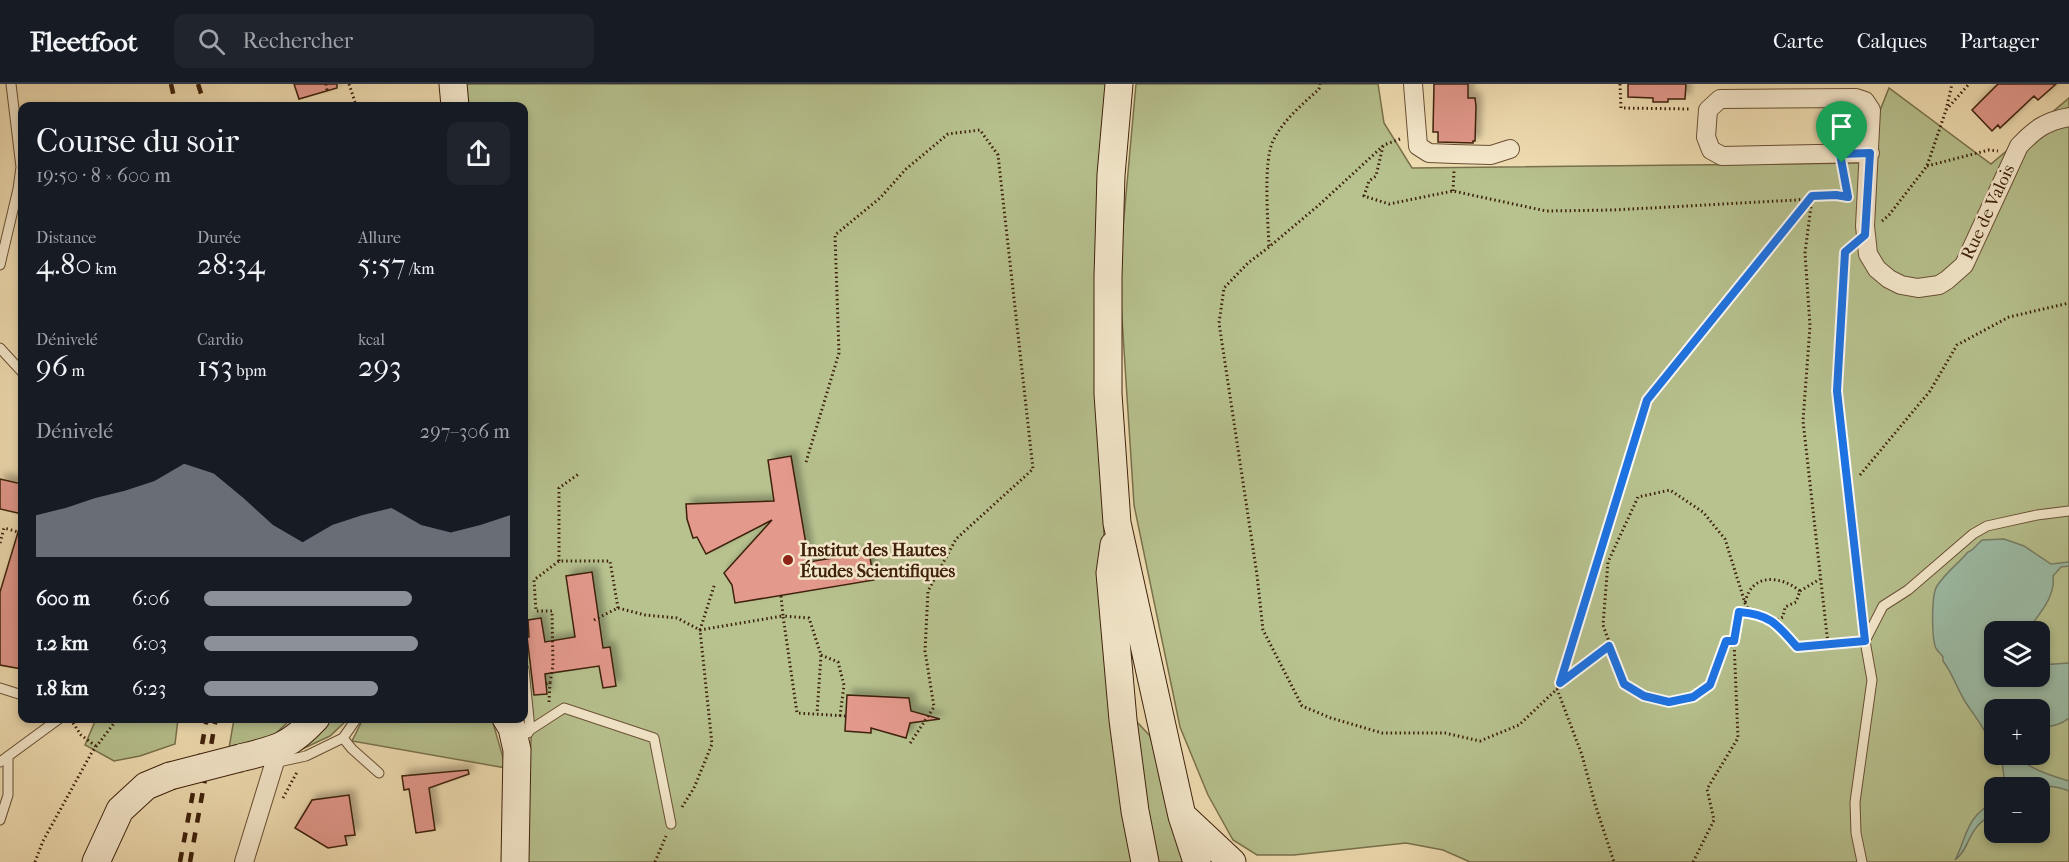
<!DOCTYPE html>
<html lang="fr">
<head>
<meta charset="utf-8">
<style>
	:root { --surface:#171b24; --page:#20242c; --text:#f1f3f6; --muted:#9ea1a6; --line:#363941; --accent:#8c9099 }
	body { margin:0; font-family:"IM FELL French Canon",serif; background:var(--page); color:var(--text); height:100vh; display:flex; flex-direction:column; font-size:22px; white-space:nowrap }
	* { box-sizing:border-box; margin:0 }
	p { font-size:20px; color:var(--muted) }
	.icon { flex:none; width:33px; height:33px; fill:none; stroke:currentColor; stroke-width:2; stroke-linecap:round; stroke-linejoin:round }
	.map { position:relative; flex:1; overflow:hidden }
	.details { position:absolute; left:18px; top:18px; width:510px; height:621px; display:flex; flex-direction:column; background:var(--surface); border-radius:12px; box-shadow:0 3px 9px #0003 }
	.details>* { flex:none }
	.buttons { position:absolute; left:1984px; top:537px; display:grid; gap:12px }
	.buttons a { display:grid; place-items:center; width:66px; height:66px; border-radius:12px; background:var(--surface); box-shadow:0 3px 9px #0003; font-size:30px }
	.pin { position:absolute; display:grid; place-items:center; width:51px; height:51px; color:#fff; margin:-62px -26px; border-radius:50% 50% 50% 0; rotate:-45deg; box-shadow:0 0 6px #0007 }
	.pin .icon { rotate:45deg }
	.round { display:grid; place-items:center; flex:none; width:63px; height:63px; border-radius:12px; background:var(--page) }
	.head { display:flex; align-items:center; justify-content:space-between; height:102px; padding:0 18px }
	h1 { font-size:33px; font-weight:600; line-height:45px }
	.metrics { display:grid; grid-template-columns:repeat(3,1fr); gap:9px; height:102px; padding:6px 18px }
	.metrics div { display:grid; align-content:center }
	.metrics b { font-size:30px; font-weight:600 }
	.metrics small { font-size:16px; font-weight:400 }
	.metrics p { font-size:16px }
	.chart { height:168px; padding:12px 18px }
	.chart p { display:flex; justify-content:space-between }
	.chart svg { width:100%; height:108px; margin-top:6px; fill:var(--accent); opacity:.7 }
	ul { padding:0 18px; list-style:none; font-size:20px }
	li { display:grid; grid-template-columns:96px 72px 1fr; align-items:center; height:45px }
	li i { height:15px; border-radius:8px; background:var(--accent) }
	header { display:flex; align-items:center; gap:36px; box-sizing:border-box; height:84px; padding:0 30px; background:var(--surface); border-bottom:2px solid var(--line) }
	header strong { font-size:28px }
	nav { display:flex; gap:33px; margin-inline-start:auto; font-size:21px }
	.search { width:420px; height:54px; background:var(--page); display:flex; align-items:center; gap:15px; box-sizing:border-box; padding:0 21px; border-radius:12px; color:var(--muted); font-size:22px }
	.map>svg:first-child { display:block }
	.green { fill:#b7c28f; stroke:#7a714d; stroke-width:1.5; fill-rule:evenodd }
	.water { fill:#9cbda7; stroke:#767e69; stroke-width:1.5 }
	.building { fill:#e3998c; stroke:#3d200b; stroke-width:1.5; filter:url(#shadow) }
	.lines { fill:none; stroke-linecap:round; stroke-linejoin:round }
	.service-casing { stroke:#6a5035; stroke-width:11 }
	.minor-casing { stroke:#6a5035; stroke-width:20 }
	.secondary-casing { stroke:#3d200b; stroke-width:29 }
	.path { stroke:#3d200b; stroke-width:3; stroke-dasharray:1.5 3; stroke-linecap:butt }
	.service { stroke:#f6eace; stroke-width:9 }
	.minor { stroke:#f6eace; stroke-width:18 }
	.secondary { stroke:#f6eace; stroke-width:27 }
	.rail { stroke:#3d200b; stroke-width:4.5; stroke-dasharray:10 10; stroke-linecap:butt }
	.secondary-bridge-casing { stroke:#3d200b; stroke-width:29; stroke-linecap:butt }
	.secondary-bridge { stroke:#f6eace; stroke-width:27 }
	.route-casing { stroke:#fff; stroke-width:12 }
	.route { stroke:#1a73e8; stroke-width:8 }
	.poi-dot { fill:#8f2418; stroke:#f6eace; stroke-width:2 }
	.labels { text-anchor:middle; dominant-baseline:central; stroke-width:5; stroke-linejoin:round; paint-order:stroke }
	.street-label { font-size:18px; fill:#3d200b; stroke:#f6eace }
	.poi-label { font-size:18px; font-weight:bold; fill:#3d200b; stroke:#f6eace; text-anchor:start }
</style>
</head>
<body>
<header>
<strong>Fleetfoot</strong>
<div class="search"><svg class="icon" aria-label="search" viewBox="0 0 24 24"><circle cx="10" cy="10" r="6"/><path d="M15 15l6 6"/></svg>Rechercher</div>
<nav><a>Carte</a><a>Calques</a><a>Partager</a></nav>
</header>
<div class="map">
<svg width="2069" height="778" viewBox="0 0 2069 778">
	<defs>
		<filter id="shadow"><feDropShadow dx="5.5" dy="-5.5" stdDeviation="3" flood-color="#0004"/></filter>
	</defs>
	<rect width="100%" height="100%" fill="#f1dfb4"/>
	<filter id="stains"><feTurbulence type="fractalNoise" baseFrequency=".00333" numOctaves="4"/><feColorMatrix values="0 0 0 0 .2 0 0 0 0 .09 0 0 0 0 .02 0 0 0 .5 -.17"/></filter>
	<radialGradient id="worn" r=".72"><stop offset=".6" stop-color="#630" stop-opacity="0"/><stop offset="1" stop-color="#630" stop-opacity=".3"/></radialGradient>
	<!-- green -->
	<path class="green" d="M 463,0 L 1117,0 L 1101,309 L 1107,606 L 1150,652 L 1188,778 L 523,778 L 533,627 L 524,594 L 524,22 L 466,22 Z
		M 1136,0 L 1378,0 L 1384,39 L 1412,84 L 1859,79 L 1889,4 L 1991,80 L 2069,14 L 2069,778 L 1470,778 L 1443,766 L 1406,759 L 1294,771 L 1257,771 L 1233,756 L 1208,711 L 1180,643 L 1134,421 L 1119,188 ZM 1995,548 L 2040,548 L 2040,592 L 1995,592 ZM 1995,626 L 2040,626 L 2040,670 L 1995,670 ZM 1995,704 L 2040,704 L 2040,748 L 1995,748 Z
		M 96,635 L 178,635 L 175,660 L 140,672 L 114,677 L 85,661 Z
		M 234,635 L 291,635 L 273,652 L 229,664 Z
		M 328,635 L 348,635 L 330,652 L 300,666 Z
		M 363,635 L 488,635 L 493,639 L 506,684 L 352,657 Z"/>
	<!-- water -->
	<path class="water" d="M 2004,455 L 2024,462 L 2051,480 L 2069,478 L 2069,482 L 2061,483 L 2053,492 C 2056,513 2038,531 2027,547 L 1995,548 L 1995,592 L 2040,592 L 2040,581 L 2069,579 L 2069,634 C 2061,641 2051,643 2040,643 L 2040,626 L 1995,626 L 1995,667 C 1988,649 1977,635 1966,619 C 1957,605 1953,590 1943,577 L 1943,573 C 1940,569 1936,566 1935,562 C 1932,551 1931,511 1937,502 C 1946,488 1958,480 1968,468 L 1972,466 L 1982,456 Z
		M 1998,671 L 2018,671 C 2024,684 2055,693 2069,697 L 2069,707 C 2049,698 2026,704 2005,703 L 2002,676 Z
		M 1995,716 L 1995,729 C 1989,733 1980,737 1976,744 C 1967,755 1967,767 1955,776 C 1963,762 1965,744 1976,732 C 1981,726 1989,721 1995,716 Z"/>
	<!-- building -->
	<path class="building" d="M 294,0 L 337,0 L 337,4 L 299,15 Z
		M 1434,0 L 1468,0 L 1468,14 L 1475,14 L 1476,22 L 1475,57 L 1473,57 L 1473,59 L 1438,58 L 1438,48 L 1433,48 Z
		M 1628,0 L 1686,0 L 1685,15 L 1668,15 L 1668,18 L 1653,18 L 1653,14 L 1628,13 Z
		M 1998,0 L 2056,0 L 2038,16 L 2034,12 L 2000,44 L 1998,41 L 1992,47 L 1972,26 Z
		M 791,372 L 809,478 L 869,468 L 874,496 L 735,519 L 732,501 L 724,489 L 772,436 L 706,470 L 697,453 L 693,454 L 687,435 L 686,420 L 774,417 L 768,376 Z
		M 0,395 L 22,400 L 22,430 L 0,425 Z
		M 19,445 L 22,446 L 22,585 L 0,581 L 0,508 Z
		M 592,488 L 603,564 L 610,563 L 616,602 L 603,604 L 599,582 L 545,590 L 547,610 L 534,611 L 527,553 L 529,553 L 528,536 L 541,534 L 545,558 L 575,553 L 566,492 Z
		M 847,611 L 909,614 L 911,627 L 940,635 L 910,639 L 906,654 L 871,644 L 871,649 L 845,647 Z
		M 468,686 L 469,690 L 429,704 L 435,746 L 416,749 L 409,705 L 404,706 L 402,692 Z
		M 349,711 L 355,751 L 345,752 L 347,761 L 328,764 L 295,744 L 312,716 Z"/>
	<g class="lines">
		<!-- service casing -->
		<g class="service-casing">
			<path id="service" d="M 0,181 L 18,105 L 21,83 L 11,0
				M 0,264 L 22,288
				M 1865,557 L 1883,522 L 1908,506 L 1973,450 L 1987,442 L 2037,431 L 2069,427
				M 524,585 L 530,646 L 528,649
				M 0,604 L 22,611
				M 530,646 L 564,624 L 654,654 L 671,740
				M 343,654 L 352,665 L 379,689
				M 0,678 L 60,634
				M 274,679 L 306,672 L 343,654 L 357,634
				M 0,736 L 8,711 L 8,672
				M 1862,778 L 1856,749 L 1855,718 L 1872,596 L 1865,557 L 1837,307 L 1845,168 L 1865,151"/>
		</g>
		<!-- minor casing -->
		<g class="minor-casing">
			<path id="minor" d="M 1413,0 L 1418,62 L 1429,69 L 1454,70 L 1491,71 L 1510,65
				M 1870,69 L 1722,72 L 1711,66 L 1706,53 L 1708,26 L 1720,15 L 1856,14 L 1865,17 L 1871,26 L 1865,142 L 1868,170 L 1877,185 L 1889,195 L 1901,201 L 1918,204 L 1939,201 L 1947,196 L 1964,181 L 2019,62 C 2035,45 2046,37 2069,33
				M 244,778 L 276,674 L 277,665"/>
		</g>
		<!-- secondary casing -->
		<g class="secondary-casing">
			<path id="secondary" d="M 453,0 L 455,22
				M 1119,0 L 1111,91 L 1108,193 L 1108,310 L 1117,439 L 1182,732 L 1197,778
				M 1114,461 L 1110,489 L 1123,636 L 1135,727 L 1145,778
				M 506,634 L 512,644 L 517,666 L 515,778
				M 240,674 C 277,665 289,663 316,634
				M 1185,734 L 1232,778
				M 96,778 L 120,726 L 146,702 L 170,692"/>
		</g>
		<!-- path -->
		<path class="path" d="M 326,0 L 327,6
			M 349,0 L 355,18 L 359,22
			M 1620,0 L 1621,24 L 1690,25
			M 1946,26 L 1969,0
			M 1400,55 L 1384,61 L 1319,121 L 1269,163 L 1248,179 L 1224,204 L 1219,239 L 1257,491 L 1263,546 L 1302,622 L 1331,634 L 1382,649 L 1445,649 L 1480,657 L 1519,641 L 1557,605 L 1582,671 L 1595,720 L 1614,778
			M 1383,62 L 1376,92 L 1369,97 L 1364,112 L 1389,120 L 1453,107 L 1546,127 L 1613,126 L 1797,116 L 1836,111 L 1848,113
			M 1927,82 L 1989,66 L 1998,67
			M 1843,86 L 1848,112
			M 1453,107 L 1454,87
			M 1812,114 L 1805,169 L 1810,242 L 1803,337 L 1828,560
			M 1882,137 L 1889,131 L 1927,82 L 1946,26 L 1952,0
			M 1269,162 C 1268,138 1263,77 1273,57 C 1283,36 1303,20 1319,5 L 1320,0
			M 806,378 L 839,269 L 835,151 L 880,114 L 906,85 L 948,50 L 980,46 L 998,71 L 1033,385 L 956,455 L 928,507 L 925,567 L 934,623 L 909,661
			M 1860,391 L 1930,307 L 1957,261 L 2009,233 L 2069,219
			M 0,459 L 4,444 L 22,449
			M 559,477 L 559,404 L 580,389
			M 1800,507 L 1820,495
			M 781,512 L 783,532 L 809,534 L 821,571 L 817,630
			M 594,536 L 618,524 L 645,531 L 677,534 L 700,546 L 783,532 L 797,629 L 846,632
			M 1775,537 L 1797,563 L 1854,558
			M 1734,557 L 1739,528 L 1750,529
			M 821,571 L 838,578 L 844,601 L 840,632
			M 1560,599 L 1647,316 L 1812,113
			M 546,600 L 550,599 L 553,581 L 552,527 L 536,527 L 534,496 L 559,477 L 610,477 L 618,524
			M 1557,605 L 1560,599 L 1609,562
			M 549,618 L 550,599
			M 73,639 L 81,651 L 97,663
			M 283,714 L 297,688
			M 682,723 L 694,704 L 712,660 L 700,546 L 715,499
			M 35,778 L 43,757 L 92,668 L 118,634
			M 655,778 L 666,752
			M 1693,778 L 1714,736 L 1707,705 L 1738,654 L 1734,557 L 1726,557 L 1710,601 L 1693,613 L 1669,618 L 1644,612 L 1624,600 L 1603,541 L 1608,478 L 1638,413 L 1670,406 L 1703,428 L 1725,455 L 1745,519 L 1750,529 L 1775,537 L 1783,533 L 1785,523 L 1796,518 L 1800,507 C 1780,491 1751,489 1745,519"/>
		<!-- service -->
		<use href="#service" class="service"/>
		<!-- minor -->
		<use href="#minor" class="minor"/>
		<!-- secondary -->
		<use href="#secondary" class="secondary"/>
		<!-- rail -->
		<path class="rail" d="M 171,0 L 176,22
			M 198,0 L 205,22
			M 180,778 L 207,634
			M 190,778 L 216,634"/>
		<!-- secondary-bridge casing -->
		<g class="secondary-bridge-casing">
			<path id="secondary-bridge" d="M 170,692 L 240,674"/>
		</g>
		<!-- secondary-bridge -->
		<use href="#secondary-bridge" class="secondary-bridge"/>
	</g>
	<g class="lines">
		<!-- route casing -->
		<g class="route-casing">
			<path id="route" d="M 1870,69 L 1865,151 L 1845,168 L 1837,307 L 1865,557 L 1797,563 C 1778,541 1770,530 1739,528 L 1734,557 L 1726,557 L 1710,601 L 1693,613 L 1669,618 L 1644,612 L 1624,600 L 1609,562 L 1560,599 L 1647,316 L 1812,112 L 1836,111 L 1848,113 L 1840,70 Z"/>
		</g>
		<!-- route -->
		<use href="#route" class="route"/>
	</g>
	<!-- markers -->
	<circle class="poi-dot" cx="788" cy="476" r="6"/>
	<g class="labels">
		<!-- street labels -->
		<g class="street-label">
			<text transform="translate(1988 128) rotate(-65)">Rue de Valois</text>
		</g>
		<!-- poi labels -->
		<g class="poi-label">
			<text x="800" y="466">Institut des Hautes<tspan x="800" dy="21">Études Scientifiques</tspan></text>
		</g>
	</g>
	<rect width="100%" height="100%" filter="url(#stains)"/>
	<rect width="100%" height="100%" fill="url(#worn)"/>
</svg>
<div class="buttons">
<a><svg class="icon" aria-label="layers" viewBox="0 0 24 24"><path d="M12 4l9 5-9 5-9-5zM3 14l9 5 9-5"/></svg></a>
<a>+</a>
<a>−</a>
</div>
<div class="pin" style="left:1842px;top:79px;background:#1e9e55"><svg class="icon" aria-label="arrive" viewBox="0 0 24 24"><path d="M6 21V4h12l-3 4 3 4H6"/></svg></div>
<section class="details">
<div class="head"><div><h1>Course du soir</h1><p>19:50 · 8 × 600 m</p></div><a class="round"><svg class="icon" aria-label="share" viewBox="0 0 24 24"><path d="M12 15V3M7 8l5-5 5 5M5 13v7h14v-7"/></svg></a></div>
<div class="metrics">
<div><p>Distance</p><b>4.80<small> km</small></b></div>
<div><p>Durée</p><b>28:34</b></div>
<div><p>Allure</p><b>5:57<small> /km</small></b></div>
</div>
<div class="metrics">
<div><p>Dénivelé</p><b>96<small> m</small></b></div>
<div><p>Cardio</p><b>153<small> bpm</small></b></div>
<div><p>kcal</p><b>293</b></div>
</div>
<div class="chart"><p><span>Dénivelé</span>297–306 m</p>
<svg viewBox="0 0 160 44" preserveAspectRatio="none"><path d="M0 44V27L10 24L20 20L30 17L40 13L50 6L60 10L70 20L80 31L90 38L100 31L110 27L120 24L130 31L140 34L150 31L160 27V44z"/></svg>
</div>
<ul>
<li><b>600 m</b>6:06<i style="width:68%"></i></li>
<li><b>1.2 km</b>6:03<i style="width:70%"></i></li>
<li><b>1.8 km</b>6:23<i style="width:57%"></i></li>
</ul>
</section>
</div>
</body>
</html>
